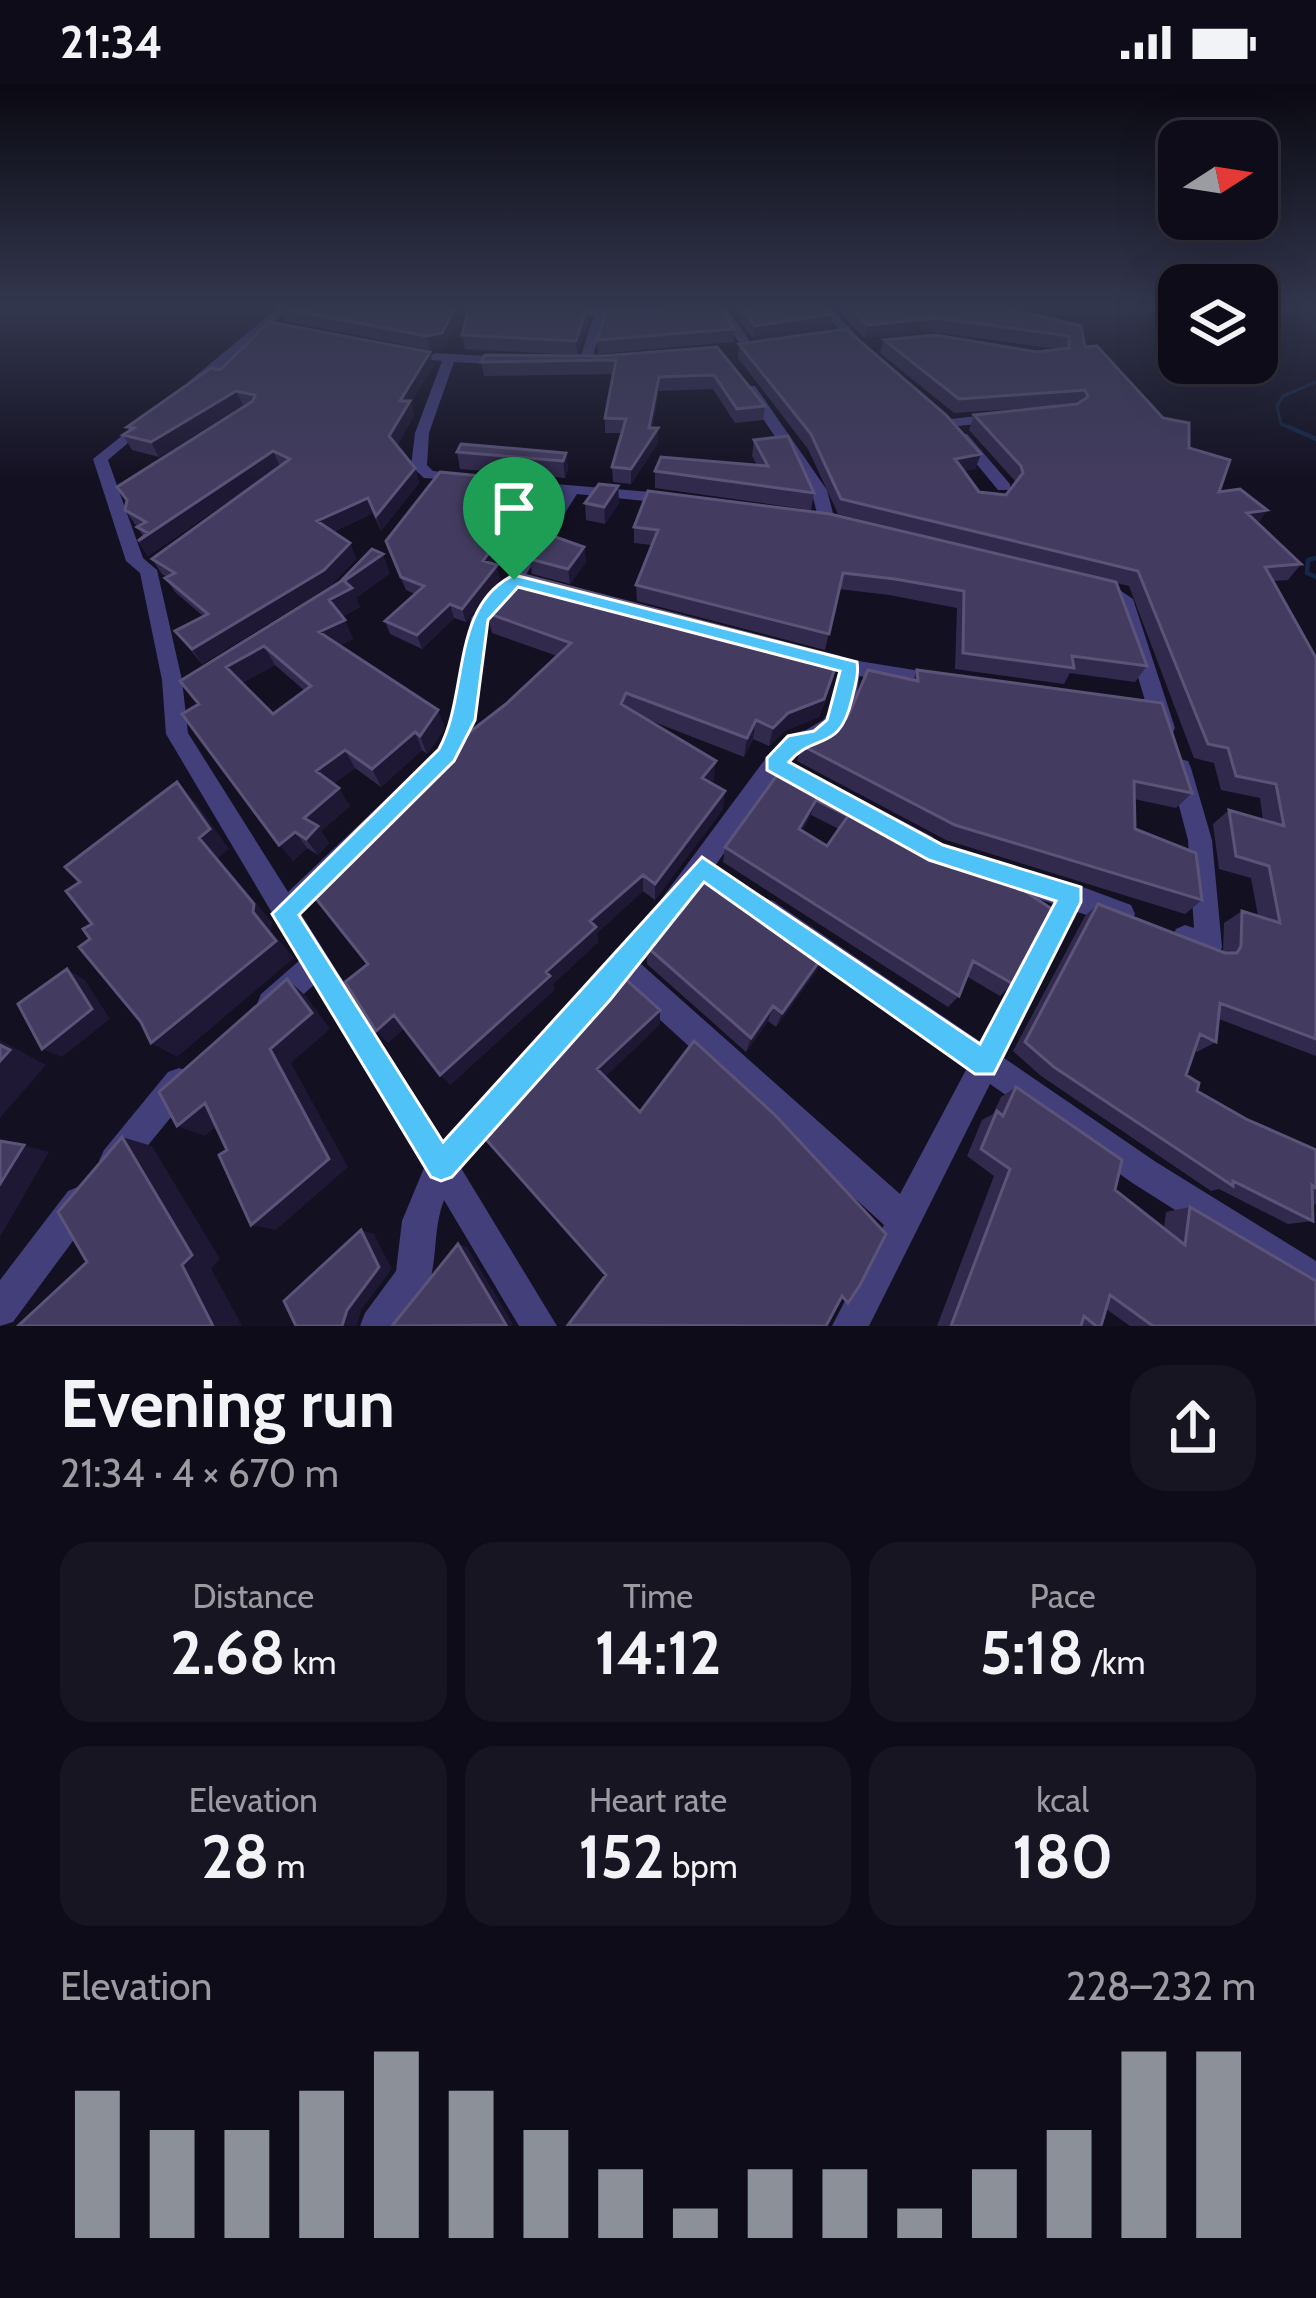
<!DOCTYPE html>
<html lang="en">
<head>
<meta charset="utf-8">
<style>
	:root { --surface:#0e0c19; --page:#171522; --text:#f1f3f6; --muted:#9b9ba2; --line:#2e2c38; --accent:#8c9099 }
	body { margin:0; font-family:Cabin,sans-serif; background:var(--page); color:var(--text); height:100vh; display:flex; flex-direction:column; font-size:45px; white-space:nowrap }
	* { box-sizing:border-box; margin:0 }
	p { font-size:39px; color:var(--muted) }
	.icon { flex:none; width:66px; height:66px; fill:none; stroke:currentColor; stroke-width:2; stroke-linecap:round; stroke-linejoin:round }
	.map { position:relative; height:1242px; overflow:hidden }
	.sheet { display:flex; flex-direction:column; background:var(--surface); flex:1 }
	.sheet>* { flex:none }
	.needle { width:78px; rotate:78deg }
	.controls { position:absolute; left:1158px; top:36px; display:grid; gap:24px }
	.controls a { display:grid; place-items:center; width:120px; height:120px; border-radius:24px; background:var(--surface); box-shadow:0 12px 48px #0002,0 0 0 3px var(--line); font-size:60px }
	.pin { position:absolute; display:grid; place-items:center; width:102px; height:102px; color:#fff; margin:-123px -51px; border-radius:50% 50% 50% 0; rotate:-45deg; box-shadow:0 0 12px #0007 }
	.pin .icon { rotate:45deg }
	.round { display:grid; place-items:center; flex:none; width:126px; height:126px; border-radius:36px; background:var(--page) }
	.summary { display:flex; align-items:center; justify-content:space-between; height:204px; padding:0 60px }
	h1 { font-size:66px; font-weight:700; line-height:90px }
	.stats { display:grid; grid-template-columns:repeat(3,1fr); gap:18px; height:204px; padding:12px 60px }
	.stats div { display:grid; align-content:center; border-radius:30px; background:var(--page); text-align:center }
	.stats b { font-size:60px; font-weight:700 }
	.stats small { font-size:33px; font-weight:400 }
	.stats p { font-size:33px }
	.chart { height:336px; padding:24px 60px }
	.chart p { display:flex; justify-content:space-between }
	.chart svg { width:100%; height:216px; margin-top:12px; stroke:var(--accent); stroke-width:6 }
	.status { display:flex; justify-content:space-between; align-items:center; height:84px; padding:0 60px; background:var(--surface); direction:ltr }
	.status svg { height:33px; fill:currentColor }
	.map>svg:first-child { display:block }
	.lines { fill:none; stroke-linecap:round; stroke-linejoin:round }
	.stream-far1 { stroke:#142746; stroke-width:3 }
	.stream { stroke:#142746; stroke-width:4.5 }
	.street { fill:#423f7b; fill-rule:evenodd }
	.wall { fill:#322a4d; fill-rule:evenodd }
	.shaded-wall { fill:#1e1834 }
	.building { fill:#433c60; stroke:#5b5478; stroke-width:3; fill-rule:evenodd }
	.route { fill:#4fc3f7; stroke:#fff; stroke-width:3; fill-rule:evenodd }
</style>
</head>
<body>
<div class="status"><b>21:34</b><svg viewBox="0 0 49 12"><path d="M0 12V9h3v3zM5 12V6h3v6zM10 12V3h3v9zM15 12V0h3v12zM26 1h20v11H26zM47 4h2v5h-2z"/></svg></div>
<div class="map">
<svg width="1316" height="1242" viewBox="0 0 1316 1242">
	<rect width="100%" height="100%" fill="#131021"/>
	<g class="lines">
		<!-- stream-far1 -->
		<path class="stream-far1" d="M 1301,224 L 1316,245
			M 1296,346 L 1281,340 L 1277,322 L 1283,312 L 1316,298"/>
		<!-- stream -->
		<path class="stream" d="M 1289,343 L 1316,355
			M 1316,474 L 1308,476 L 1307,489 L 1316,493"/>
		<!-- street -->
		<path class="street" d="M 278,224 L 290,224 L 198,304 L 188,304 L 188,298 Z
			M 511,224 L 607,224 L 636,231 L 630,234 L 605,233 L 591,278 L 585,282 L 579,278 L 594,232 L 517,227 Z
			M 716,224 L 726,224 L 756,266 L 754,269 L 746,269 Z
			M 820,224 L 831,224 L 867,263 L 867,269 L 859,269 Z
			M 435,269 L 505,273 L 511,277 L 505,281 L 454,278 L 429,349 L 427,381 L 433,387 L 470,391 L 470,397 L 424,394 L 411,382 L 415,349 L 442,277 L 431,276 L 429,273 Z
			M 745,302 L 755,302 L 827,406 L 835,437 L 833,441 L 821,441 L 819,437 L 811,406 L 743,305 Z
			M 997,330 L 1002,331 L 1002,337 L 950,343 L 943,339 L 950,335 Z
			M 144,334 L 151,338 L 149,341 L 108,376 L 143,474 L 157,486 L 182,596 L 188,649 L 288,808 L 439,665 L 454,636 L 471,534 L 508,492 L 562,408 L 520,403 L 520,397 L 674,410 L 682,415 L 674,420 L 577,410 L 520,500 L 489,536 L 476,636 L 455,677 L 301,830 L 443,1056 L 648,833 L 766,674 L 787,651 L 806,646 L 823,636 L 832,623 L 839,588 L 830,581 L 833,576 L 840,574 L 939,590 L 949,598 L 939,606 L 859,592 C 857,618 849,645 822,658 C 808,664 801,665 790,678 L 933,753 L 936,761 L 933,769 L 924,772 L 915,769 L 778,693 L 666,851 L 641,880 L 900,1110 L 967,984 L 755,835 L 751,826 L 755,817 L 764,814 L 773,817 L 981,958 L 1054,820 L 960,789 L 957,781 L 960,773 L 969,770 L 1068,801 L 1072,799 L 1131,821 L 1135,830 L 1131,839 L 1122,842 L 1077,828 L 1004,974 L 1156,1078 L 1316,1177 L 1316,1215 L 1134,1100 L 990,1000 L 869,1242 L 832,1242 L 884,1141 L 622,901 L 461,1084 L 557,1242 L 519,1242 L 444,1116 C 434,1142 437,1167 431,1193 C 427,1211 411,1227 400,1242 L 360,1242 L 365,1229 L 396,1187 L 402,1137 L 424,1084 L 315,900 L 281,930 L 271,934 L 261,930 L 257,920 L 261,910 L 300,876 L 166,650 L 162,596 L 140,489 L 126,477 L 93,375 Z
			M 957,350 L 967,350 L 1010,400 L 1010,406 L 998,406 L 957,356 Z
			M 1099,492 L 1133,515 L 1175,644 L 1172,650 L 1156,650 L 1153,644 L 1116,518 L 1090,498 Z
			M 1180,675 L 1188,677 L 1191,684 L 1212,756 L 1222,863 L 1219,872 L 1209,876 L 1176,863 L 1172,854 L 1176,845 L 1185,841 L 1194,844 L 1188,756 L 1169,684 L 1172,677 Z
			M 179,984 L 190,988 L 194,999 L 190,1010 L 126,1088 L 115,1093 L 104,1088 L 99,1077 L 104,1066 L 168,988 Z
			M 80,1102 L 92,1107 L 97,1119 L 92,1131 L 13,1238 L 0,1242 L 0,1196 L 68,1107 Z"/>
	</g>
	<!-- wall -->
	<path class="wall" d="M 280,224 L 463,224 L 445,263 L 430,266 L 285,237 Z
		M 587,224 L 588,236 L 577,271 L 465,265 L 462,251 Z
		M 627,224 L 720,224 L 734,245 L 733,258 L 598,270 L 597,256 L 640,226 Z
		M 731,224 L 828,224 L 831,244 L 754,256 Z
		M 835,224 L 1006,224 L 1081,242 L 1085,263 L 1189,364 L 1219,408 L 1267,426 L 1258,439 L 1301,480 L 1288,496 L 1273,497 L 1316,574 L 1316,972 L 1219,935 L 1216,958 L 1197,968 L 1195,966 L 1186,991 L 1197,1007 L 1246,1035 L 1316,1066 L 1316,1121 L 1313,1119 L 1313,1137 L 1288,1140 L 1219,1105 L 1211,1107 L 1041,992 L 1013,967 L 1085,832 L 1098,820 L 1223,868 L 1224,839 L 1242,827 L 1258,832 L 1251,794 L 1219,785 L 1213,740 L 1229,726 L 1263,736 L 1260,714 L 1221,706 L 1214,679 L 1194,674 L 1129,502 L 1116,499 L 1147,582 L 1135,598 L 1070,589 L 1064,600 L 955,585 L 957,524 L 889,511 L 839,505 L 825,566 L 637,517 L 636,501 L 652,461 L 634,459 L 634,443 L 1002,471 L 838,430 L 808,365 L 738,274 L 739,260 L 981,370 L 975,385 L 964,387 L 979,408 L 1006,411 L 1015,397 L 969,346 L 974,331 L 1059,322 L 954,329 L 880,269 L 884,256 L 1037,268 L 1059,265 L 933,248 L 865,254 Z
		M 717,263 L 765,322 L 763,336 L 735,339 L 713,305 L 659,307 L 652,344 L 658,359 L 631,400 L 613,398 L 612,383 L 622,349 L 605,349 L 605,334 L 613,290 L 484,292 L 481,278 L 601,272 Z
		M 430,268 L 433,282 L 411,319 L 414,331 L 397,362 L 415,384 L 419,399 L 381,447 L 373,429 L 333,448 L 350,459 L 356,475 L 331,501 L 202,580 L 175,547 L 203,532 L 176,509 L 165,494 L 167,493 L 162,490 L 152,475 L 280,382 L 148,472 L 138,457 L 144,453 L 125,426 L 127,418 L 117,403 L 246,322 L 243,321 L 159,373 L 132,366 L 123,351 L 130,347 L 127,343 L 220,286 Z
		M 754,356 L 814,409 L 811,426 L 655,404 L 655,387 L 757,381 L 752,372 Z
		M 457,368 L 566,369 L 568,386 L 565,394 L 460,385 Z
		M 553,399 L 555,412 L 541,431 L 528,428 L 493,480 L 500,495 L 466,538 L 454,534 L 422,565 L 390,550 L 385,537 L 415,510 L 406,506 L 391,471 Z
		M 618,402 L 619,419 L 605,440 L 586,436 L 585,419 Z
		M 584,463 L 586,478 L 570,500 L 532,490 L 530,475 Z
		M 390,489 L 356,514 L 360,523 L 342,533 L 353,555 L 340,561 L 445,644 L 427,670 L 422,666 L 381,703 L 355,684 L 333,700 L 350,722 L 321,747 L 329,759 L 318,771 L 307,764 L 293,777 L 198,621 L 340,498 ZM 275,581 L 305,607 L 273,630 L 242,599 Z
		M 487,529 L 834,592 L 819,633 L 784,647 L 769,662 L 753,655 L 744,673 L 649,636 L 714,695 L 711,699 L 723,725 L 655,816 L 643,807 L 597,849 L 598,858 L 553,900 L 554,906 L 450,1001 L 404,944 L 388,959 L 368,880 L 396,734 L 389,722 L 446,673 L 466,651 L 506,620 L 557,572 L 492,549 Z
		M 917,586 L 1192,709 L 1176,724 L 1134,715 L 1135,745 L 1202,816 L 1185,830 L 946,756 L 797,677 L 801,661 L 913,596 Z
		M 783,683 L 936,766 L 1013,900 L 1000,912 L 966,892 L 959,912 L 948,923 L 723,778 L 725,763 ZM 811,731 L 839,745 L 827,762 L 802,747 Z
		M 647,863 L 825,869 L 817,886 L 776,943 L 768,937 L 746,968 L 647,880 Z
		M 1016,1003 L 1115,1106 L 1164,1144 L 1166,1128 L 1190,1123 L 1316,1242 L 1130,1242 L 1106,1225 L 1101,1242 L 937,1242 L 994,1092 L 967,1072 L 982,1036 L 993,1030 L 1001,1013 Z"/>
	<!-- shaded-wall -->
	<path class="shaded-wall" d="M 455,224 L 463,224 L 445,263 L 430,266 L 426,252 Z
		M 587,224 L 588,236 L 577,271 L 576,257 Z
		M 833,230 L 831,244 L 754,256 L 755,242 Z
		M 937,234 L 933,248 L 865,254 L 868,241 Z
		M 430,268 L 433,282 L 411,319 L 414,331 L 394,367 L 389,352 L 400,317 Z
		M 659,293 L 659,307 L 650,357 L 658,344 L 658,359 L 631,400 L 631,385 L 649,344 Z
		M 236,307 L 243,321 L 159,373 L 151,358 Z
		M 273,367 L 280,382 L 148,472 L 138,457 Z
		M 566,369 L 568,386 L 565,394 L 563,377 Z
		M 981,370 L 975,385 L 949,390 L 955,375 Z
		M 415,384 L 419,399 L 381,447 L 376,432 Z
		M 553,399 L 555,412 L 541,431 L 539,417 Z
		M 618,402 L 619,419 L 605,440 L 604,423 Z
		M 368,414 L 373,429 L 323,452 L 317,437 Z
		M 526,415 L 528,428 L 486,491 L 483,477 Z
		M 1267,426 L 1256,441 L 1247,429 Z
		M 350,459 L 356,475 L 331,501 L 202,580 L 192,565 Z
		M 584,463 L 586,478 L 570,500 L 568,485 Z
		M 383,470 L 390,489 L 356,514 L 360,523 L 338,535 L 329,516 L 344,497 Z
		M 497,481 L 500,495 L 466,538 L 462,525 Z
		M 450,520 L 454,534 L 422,565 L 417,551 Z
		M 345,536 L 353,555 L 329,567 L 319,548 Z
		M 264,562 L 275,581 L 239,601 L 226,583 Z
		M 839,573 L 819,633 L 784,647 L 769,662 L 773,644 Z
		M 438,626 L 445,644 L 427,670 L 420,652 Z
		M 756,636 L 753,655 L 744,673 L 747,654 Z
		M 415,648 L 422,666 L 381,703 L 372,685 Z
		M 345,666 L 355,684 L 327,704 L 316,687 Z
		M 716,677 L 714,695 L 700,712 L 702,694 Z
		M 177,698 L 197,720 L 229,765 L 218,774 L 272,838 L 271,846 L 294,874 L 177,973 L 151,959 L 253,828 L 199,754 Z
		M 339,704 L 350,722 L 321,747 L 329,759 L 318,771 L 306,755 L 304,734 Z
		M 725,707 L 723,725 L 655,816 L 655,800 Z
		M 816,716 L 811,731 L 795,760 L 799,745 Z
		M 295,748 L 307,764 L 293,777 L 279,761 Z
		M 643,791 L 643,807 L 597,849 L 598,858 L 553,900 L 554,906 L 450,1001 L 440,991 L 546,888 L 590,837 Z
		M 825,869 L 817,886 L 776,943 L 782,929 Z
		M 67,885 L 85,896 L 110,935 L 62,973 L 42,965 Z
		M 287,895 L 306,912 L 330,945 L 291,979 L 348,1083 L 276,1146 L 251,1141 L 270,965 Z
		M 773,922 L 768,937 L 746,968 L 751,954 Z
		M 660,926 L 660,941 L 600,998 L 597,985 Z
		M 394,931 L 405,944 L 388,959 L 376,947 Z
		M 0,956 L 46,981 L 0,1034 Z
		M 205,1019 L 230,1030 L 205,1052 L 177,1042 Z
		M 122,1053 L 152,1062 L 220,1175 L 211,1184 L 242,1242 L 213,1242 Z
		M 24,1061 L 49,1068 L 0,1153 L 0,1100 Z
		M 361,1146 L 374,1150 L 392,1185 L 361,1226 L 357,1242 L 342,1242 Z
		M 458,1160 L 467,1163 L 513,1240 L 511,1242 L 505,1242 Z"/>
	<!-- building -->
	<path class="building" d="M 280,224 L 455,224 L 442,249 L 426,252 Z
		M 469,224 L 587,224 L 576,257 L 462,251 Z
		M 608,224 L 655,227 L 659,224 L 720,224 L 734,245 L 597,256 Z
		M 742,224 L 828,224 L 833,230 L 755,242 Z
		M 850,224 L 1006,224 L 1081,242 L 1085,263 L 1097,262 L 1163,334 L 1189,339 L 1189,364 L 1230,376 L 1219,408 L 1240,405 L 1267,426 L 1247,429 L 1301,480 L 1265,483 L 1316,574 L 1316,955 L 1220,919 L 1216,958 L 1200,950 L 1186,991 L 1199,999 L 1197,1007 L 1246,1035 L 1316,1066 L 1316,1104 L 1312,1101 L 1313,1137 L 1233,1097 L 1233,1102 L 1054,983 L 1025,958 L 1098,820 L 1225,869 L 1237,869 L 1241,862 L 1242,827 L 1280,839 L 1269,782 L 1236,772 L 1229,726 L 1284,742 L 1276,700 L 1236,692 L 1228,664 L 1208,660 L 1138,487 L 841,415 L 811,350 L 739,260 L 846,245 L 946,331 L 981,370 L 955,375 L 979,408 L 1006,411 L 1023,389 L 1021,382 L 974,331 L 1077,320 L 1088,313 L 1085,306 L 959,315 L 884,256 L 936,251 L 1037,268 L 1069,264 L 1069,252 L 937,234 L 868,241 Z
		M 269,238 L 430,268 L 400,317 L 410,317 L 389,352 L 415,384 L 376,432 L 368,414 L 317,437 L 350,459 L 324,486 L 192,565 L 175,547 L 208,530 L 165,494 L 175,489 L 152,475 L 290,375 L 273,367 L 138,457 L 148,449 L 137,443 L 146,438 L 125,426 L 127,416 L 117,403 L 253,317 L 255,311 L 236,307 L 151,358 L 123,351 L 134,344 L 127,343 L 211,284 L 220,286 Z
		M 717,263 L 765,322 L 737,325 L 714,291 L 659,293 L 649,344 L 658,344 L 631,385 L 612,383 L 626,335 L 605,334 L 616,276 L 481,278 L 485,271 L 601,272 Z
		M 788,352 L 814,409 L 655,387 L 661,373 L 768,382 L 754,356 Z
		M 461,360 L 566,369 L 563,377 L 457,368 Z
		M 440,388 L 553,399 L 539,417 L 526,415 L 483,477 L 497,481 L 462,525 L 450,520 L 417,551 L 385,537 L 424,502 L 401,493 L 386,457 Z
		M 599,400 L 618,402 L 604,423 L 585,419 Z
		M 648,407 L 830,430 L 1116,498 L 1147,582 L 1072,572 L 1074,584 L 963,569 L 964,507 L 895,495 L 843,489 L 829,550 L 636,501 L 658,446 L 634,443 Z
		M 547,450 L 584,463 L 568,485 L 530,475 Z
		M 372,465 L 383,470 L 344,497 L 352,504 L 329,516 L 345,536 L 319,548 L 438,626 L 420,652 L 415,648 L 372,685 L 345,666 L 316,687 L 339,704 L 304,734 L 318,742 L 306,755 L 295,748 L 279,761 L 182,630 L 199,620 L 180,597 L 340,498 ZM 264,562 L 311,602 L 273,630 L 226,583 Z
		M 516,489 L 839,573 L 824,615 L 788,629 L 773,644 L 756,636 L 747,654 L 626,609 L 621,620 L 716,677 L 702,694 L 725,707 L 655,800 L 643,791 L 590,837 L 596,843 L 546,888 L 550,892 L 440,991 L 394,931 L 376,947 L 345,898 L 368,880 L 306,802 L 400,730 L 389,722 L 446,673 L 460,646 L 466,651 L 506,620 L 571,559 L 487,529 L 489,519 Z
		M 868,586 L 918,597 L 917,586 L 1162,619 L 1192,709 L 1134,697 L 1135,745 L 1196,769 L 1202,816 L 955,741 L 801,661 L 848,632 Z
		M 783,683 L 936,766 L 986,782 L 1052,825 L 1013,900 L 973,877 L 959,912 L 725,763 ZM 816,716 L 848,732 L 827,762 L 799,745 Z
		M 177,698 L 210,745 L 199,754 L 254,820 L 253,828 L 276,857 L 151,959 L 141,938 L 79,863 L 90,855 L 83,845 L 92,840 L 66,807 L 80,798 L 65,783 Z
		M 706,785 L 825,869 L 782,929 L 773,922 L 751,954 L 647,863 Z
		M 67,885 L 92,925 L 42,965 L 18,920 Z
		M 622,892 L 660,926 L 597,985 L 640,1028 L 694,957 L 775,1031 L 886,1150 L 860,1201 L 848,1219 L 842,1212 L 826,1242 L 568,1241 L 606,1191 L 484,1053 L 566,963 L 561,957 Z
		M 287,895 L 312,929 L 270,965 L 329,1075 L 251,1141 L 219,1071 L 227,1066 L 205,1019 L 177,1042 L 159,1008 Z
		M 0,961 L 10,966 L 0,977 Z
		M 1016,1003 L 1122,1076 L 1115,1106 L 1185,1161 L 1190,1123 L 1316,1197 L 1316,1242 L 1153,1242 L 1110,1211 L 1101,1242 L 1096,1242 L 1084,1232 L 1081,1242 L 951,1242 L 1010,1085 L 981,1065 L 997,1027 L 1003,1032 Z
		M 122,1053 L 192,1171 L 182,1181 L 213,1242 L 18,1242 L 87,1178 L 58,1128 Z
		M 0,1057 L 24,1061 L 0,1100 Z
		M 361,1146 L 379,1183 L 347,1226 L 342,1242 L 296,1242 L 284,1217 Z
		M 458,1160 L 506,1241 L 392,1242 Z"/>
	<!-- sky -->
	<linearGradient id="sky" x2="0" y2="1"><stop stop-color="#0a0912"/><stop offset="0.56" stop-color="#33374e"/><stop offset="1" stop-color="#33374e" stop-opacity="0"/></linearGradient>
	<rect width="1316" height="397" fill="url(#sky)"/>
	<!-- route -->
	<path class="route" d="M 514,491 L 857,578 C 859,590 855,602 852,615 C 839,670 816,647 789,678 L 943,761 L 1081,803 L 1081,818 L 994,990 L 975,990 L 704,798 L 610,916 L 452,1093 L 441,1097 L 431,1093 L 272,830 L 439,665 C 469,610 450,522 514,491 ZM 518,503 L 840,587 L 827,636 L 814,647 L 788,652 L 767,674 L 767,686 L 929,776 L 1056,817 L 980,960 L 702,773 L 443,1058 L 299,831 L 454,677 L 475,636 L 488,536 Z"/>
</svg>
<div class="controls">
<a><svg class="needle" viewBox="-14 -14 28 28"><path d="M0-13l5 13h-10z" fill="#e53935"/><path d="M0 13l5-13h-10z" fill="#9b9ba2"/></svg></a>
<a><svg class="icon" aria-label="layers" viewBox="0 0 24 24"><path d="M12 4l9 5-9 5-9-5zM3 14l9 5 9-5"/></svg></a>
</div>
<div class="pin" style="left:514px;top:496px;background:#1e9e55"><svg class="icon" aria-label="arrive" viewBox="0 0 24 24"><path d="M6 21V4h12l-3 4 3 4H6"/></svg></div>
</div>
<section class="sheet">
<div class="summary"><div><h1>Evening run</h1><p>21:34 · 4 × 670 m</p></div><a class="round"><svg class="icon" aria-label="share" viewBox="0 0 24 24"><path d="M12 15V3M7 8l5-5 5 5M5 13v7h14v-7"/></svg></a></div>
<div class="stats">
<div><p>Distance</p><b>2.68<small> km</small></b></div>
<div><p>Time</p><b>14:12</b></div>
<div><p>Pace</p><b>5:18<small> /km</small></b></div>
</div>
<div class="stats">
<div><p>Elevation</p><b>28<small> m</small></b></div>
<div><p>Heart rate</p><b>152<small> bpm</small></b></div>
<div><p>kcal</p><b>180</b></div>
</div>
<div class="chart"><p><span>Elevation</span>228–232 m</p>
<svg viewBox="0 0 160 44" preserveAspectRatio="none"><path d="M5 44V14M15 44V22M25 44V22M35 44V14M45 44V6M55 44V14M65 44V22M75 44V30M85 44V38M95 44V30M105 44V30M115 44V38M125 44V30M135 44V22M145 44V6M155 44V6"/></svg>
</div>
</section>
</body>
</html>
